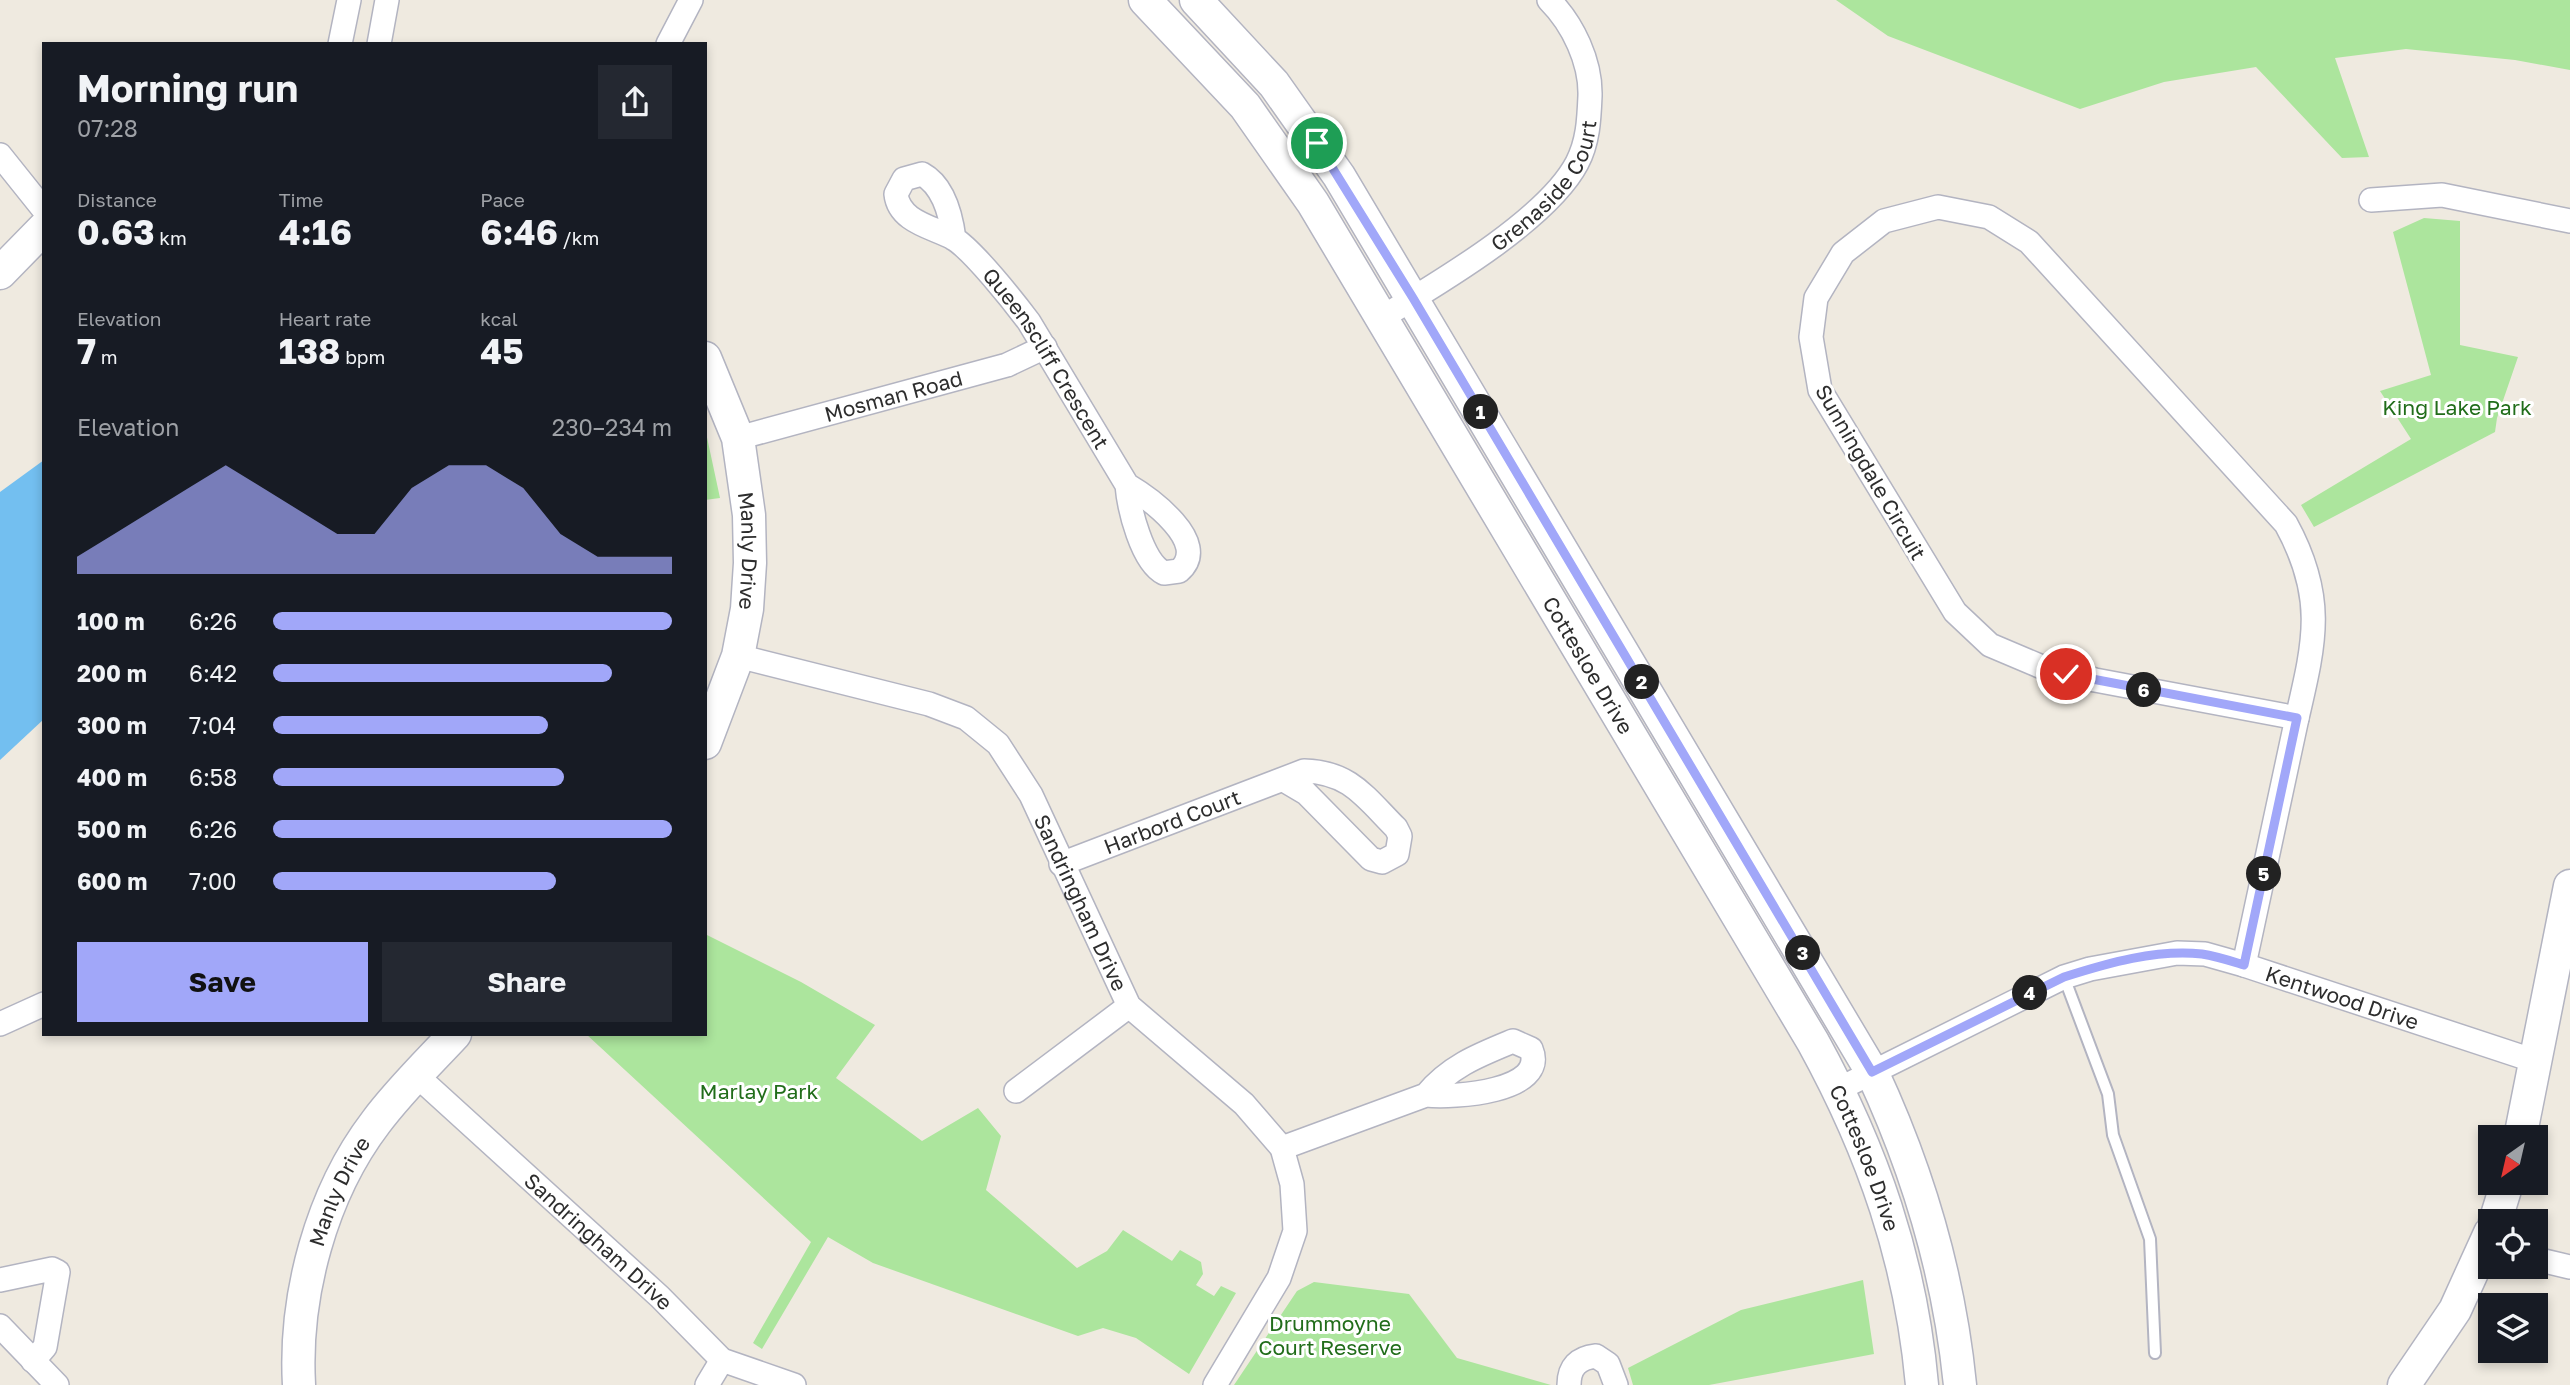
<!DOCTYPE html>
<html lang="en">
<head>
<meta charset="utf-8">
<style>
	:root { --surface:#171b24; --page:#242831; --text:#f1f3f6; --muted:#9ea1a6; --accent:#a1a7f9 }
	body { margin:0; font-family:"Golos Text",sans-serif; background:var(--page); color:var(--text); height:100vh; display:flex; flex-direction:column; font-size:26px; white-space:nowrap }
	* { box-sizing:border-box; margin:0 }
	p { font-size:23px; color:var(--muted) }
	.icon { flex:none; width:38px; height:38px; fill:none; stroke:currentColor; stroke-width:2; stroke-linecap:round; stroke-linejoin:round }
	.map { position:relative; flex:1; overflow:hidden }
	.sheet { position:absolute; left:42px; top:42px; width:665px; height:994px; display:flex; flex-direction:column; background:var(--surface); border-radius:0px; box-shadow:0 4px 10px #0003 }
	.sheet>* { flex:none }
	.needle { width:46px; rotate:214deg }
	.controls { position:absolute; left:2478px; top:1125px; display:grid; gap:14px }
	.controls a { display:grid; place-items:center; width:70px; height:70px; border-radius:0px; background:var(--surface); box-shadow:0 4px 10px #0003; font-size:35px }
	.pin { position:absolute; display:grid; place-items:center; width:60px; height:60px; color:#fff; margin:-30px; border:4px solid #fff; border-radius:50%; box-shadow:0 2px 7px #0007 }
	.km { position:absolute; width:35px; height:35px; margin:-18px; border-radius:50%; background:#222; color:#fff; font-size:19px; line-height:35px; text-align:center }
	.round { display:grid; place-items:center; flex:none; width:74px; height:74px; border-radius:0px; background:var(--page) }
	.headline { display:flex; align-items:center; justify-content:space-between; height:119px; padding:0 35px }
	h1 { font-size:38px; font-weight:700; line-height:52px }
	.figures { display:grid; grid-template-columns:repeat(3,1fr); gap:10px; height:119px; padding:7px 35px }
	.figures div { display:grid; align-content:center }
	.figures b { font-size:35px; font-weight:700 }
	.figures small { font-size:19px; font-weight:400 }
	.figures p { font-size:19px }
	.chart { height:196px; padding:14px 35px }
	.chart p { display:flex; justify-content:space-between }
	.chart svg { width:100%; height:126px; margin-top:7px; fill:var(--accent); opacity:.7 }
	.primary-button { display:flex; gap:14px; margin-top:auto; padding:14px 35px }
	.primary-button a { flex:1; height:80px; border-radius:0px; background:var(--accent); color:#111; font-size:28px; font-weight:700; line-height:80px; text-align:center }
	.primary-button a+a { background:var(--page); color:var(--text) }
	ul { padding:0 35px; list-style:none; font-size:23px }
	li { display:grid; grid-template-columns:112px 84px 1fr; align-items:center; height:52px }
	li i { height:18px; border-radius:9px; background:var(--accent) }
	.map>svg:first-child { display:block }
	.green { fill:#ace59d }
	.water { fill:#73bff0 }
	.lines { fill:none; stroke-linecap:round; stroke-linejoin:round }
	.lane-casing { stroke:#b3b4c1; stroke-width:14 }
	.street-casing { stroke:#b3b4c1; stroke-width:26 }
	.secondary-casing { stroke:#b3b4c1; stroke-width:35 }
	.lane { stroke:#fff; stroke-width:10 }
	.street { stroke:#fff; stroke-width:23 }
	.secondary { stroke:#fff; stroke-width:32 }
	.route-casing { stroke:#fff; stroke-width:14 }
	.route { stroke:#a1a7f9; stroke-width:9 }
	.labels { text-anchor:middle; dominant-baseline:central; stroke-width:6; stroke-linejoin:round; paint-order:stroke }
	.street-label { font-size:21px; fill:#2d2d2d; stroke:#fff }
	.park-label { font-size:21px; fill:#216d1a; stroke:#fff }
</style>
</head>
<body>
<div class="map">
<svg width="2570" height="1385" viewBox="0 0 2570 1385">
	<rect width="100%" height="100%" fill="#efeae0"/>
	<!-- green -->
	<path class="green" d="M 1836,0 L 2570,0 L 2570,70 L 2515,60 L 2406,49 L 2335,58 L 2369,157 L 2342,158 L 2256,67 L 2164,82 L 2080,109 L 1888,36 Z
		M 2424,218 L 2460,221 L 2460,345 L 2518,357 L 2497,418 L 2495,432 L 2314,527 L 2301,505 L 2411,439 L 2380,391 L 2431,375 L 2393,232 Z
		M 705,428 L 720,498 L 705,500 Z
		M 705,934 L 801,982 L 875,1025 L 836,1078 L 922,1141 L 978,1108 L 1001,1136 L 986,1190 L 1077,1268 L 1107,1251 L 1123,1230 L 1172,1261 L 1180,1250 L 1201,1262 L 1203,1274 L 1196,1285 L 1214,1296 L 1221,1286 L 1236,1293 L 1189,1374 L 1136,1338 L 1103,1328 L 1078,1336 L 873,1263 L 828,1237 L 762,1349 L 753,1343 L 811,1242 L 586,1034 L 705,1034 Z
		M 1863,1280 L 1874,1354 L 1709,1385 L 1633,1385 L 1628,1368 L 1741,1310 Z
		M 1314,1282 L 1409,1294 L 1457,1358 L 1551,1385 L 1234,1385 L 1297,1291 Z"/>
	<!-- water -->
	<path class="water" d="M 44,460 L 44,719 L 0,760 L 0,492 Z"/>
	<g class="lines">
		<!-- lane casing -->
		<g class="lane-casing">
			<path id="lane" d="M 2064,977 L 2108,1094 L 2113,1135 L 2150,1239 L 2155,1353"/>
		</g>
		<!-- street casing -->
		<g class="street-casing">
			<g id="street">
				<path d="M 340,44 L 349,0"/>
				<path d="M 379,44 L 387,0"/>
				<path d="M 668,44 L 691,0"/>
				<path d="M 0,155 L 44,210"/>
				<path d="M 2371,200 L 2442,195 L 2570,221"/>
				<path d="M 1938,207 L 1989,217 L 2029,242 L 2286,524 C 2326,597 2315,641 2297,718 L 2095,680 L 2042,667 L 1990,645 L 1955,612 L 1820,390 L 1811,337 L 1816,298 L 1843,253 L 1884,221 Z"/>
				<path id="s1" d="M 954,239 C 951,215 944,186 922,174 L 904,179 L 896,194 C 899,222 933,227 953,238 C 973,250 1014,302 1029,322 L 1127,485 C 1129,509 1142,562 1164,573 L 1179,571 C 1212,543 1149,498 1127,485"/>
				<path id="s2" d="M 1381,318 C 1437,284 1547,220 1577,163 C 1588,142 1589,120 1590,96 C 1591,62 1573,24 1549,0"/>
				<path id="s3" d="M 738,438 L 1007,365 L 1045,347"/>
				<path id="s4" d="M 738,656 L 929,704 L 966,718 L 998,744 L 1031,795 L 1129,1006 L 1244,1104 L 1282,1148 L 1292,1184 L 1295,1231 L 1279,1278 L 1215,1385"/>
				<path id="s5" d="M 1061,864 L 1304,771 C 1350,772 1365,797 1396,828 L 1400,836 L 1397,854 L 1382,862 L 1371,859 L 1306,793 L 1284,780"/>
				<path d="M 2244,965 L 2297,718"/>
				<path d="M 0,1024 L 44,1004"/>
				<path id="s6" d="M 416,1075 L 660,1297 L 722,1360 L 794,1385"/>
				<path id="s7" d="M 1839,1089 L 2064,977 L 2090,969 L 2177,953 L 2205,954 L 2244,965 L 2535,1061"/>
				<path d="M 1016,1091 L 1129,1006"/>
				<path d="M 1282,1148 L 1426,1095 C 1450,1066 1479,1055 1513,1041 L 1531,1049 C 1549,1092 1453,1098 1426,1095"/>
				<path d="M 2536,1259 L 2570,1267"/>
				<path d="M 0,1280 L 52,1269 L 58,1272 L 45,1347 L 33,1361"/>
				<path d="M 0,1326 L 57,1385"/>
				<path d="M 707,1385 L 722,1360"/>
				<path d="M 1569,1385 C 1569,1367 1578,1358 1596,1356 L 1608,1364 L 1616,1385"/>
			</g>
		</g>
		<!-- secondary casing -->
		<g class="secondary-casing">
			<g id="secondary">
				<path id="s8" d="M 1145,0 L 1245,106 L 1313,203 L 1813,1042 C 1873,1151 1911,1261 1922,1385"/>
				<path d="M 1196,0 L 1274,84 L 1339,176 L 1872,1072 C 1919,1173 1949,1274 1960,1385"/>
				<path d="M 0,273 L 44,228"/>
				<path id="s9" d="M 705,358 L 738,438 L 749,515 L 750,563 L 747,609 L 738,656 L 705,743"/>
				<path d="M 2520,1138 L 2570,886"/>
				<path d="M 2495,1222 L 2507,1183"/>
				<path id="s10" d="M 299,1385 C 294,1296 321,1194 376,1122 C 399,1091 428,1063 455,1034"/>
				<path d="M 2404,1385 L 2455,1310 L 2490,1233"/>
			</g>
		</g>
		<!-- lane -->
		<use href="#lane" class="lane"/>
		<!-- street -->
		<use href="#street" class="street"/>
		<!-- secondary -->
		<use href="#secondary" class="secondary"/>
	</g>
	<g class="lines">
		<!-- route casing -->
		<g class="route-casing">
			<path id="route" d="M 1317,143 L 1413,298 L 1872,1072 L 2064,977 C 2108,963 2156,949 2202,954 C 2216,956 2231,961 2244,965 L 2297,718 L 2066,674"/>
		</g>
		<!-- route -->
		<use href="#route" class="route"/>
	</g>
	<g class="labels">
		<!-- street labels -->
		<g class="street-label">
			<text stroke="none"><textPath href="#s2" startOffset="215">Grenaside Court</textPath></text>
			<text stroke="none"><textPath href="#s1" startOffset="340">Queenscliff Crescent</textPath></text>
			<text stroke="none"><textPath href="#s3" startOffset="161">Mosman Road</textPath></text>
			<text transform="translate(1871 472) rotate(60)">Sunningdale Circuit</text>
			<text stroke="none"><textPath href="#s9" startOffset="200">Manly Drive</textPath></text>
			<text stroke="none"><textPath href="#s8" startOffset="802">Cottesloe Drive</textPath></text>
			<text stroke="none"><textPath href="#s5" startOffset="119">Harbord Court</textPath></text>
			<text stroke="none"><textPath href="#s4" startOffset="457">Sandringham Drive</textPath></text>
			<text stroke="none"><textPath href="#s7" startOffset="539">Kentwood Drive</textPath></text>
			<text stroke="none"><textPath href="#s8" startOffset="1368">Cottesloe Drive</textPath></text>
			<text stroke="none"><textPath href="#s10" startOffset="200">Manly Drive</textPath></text>
			<text stroke="none"><textPath href="#s6" startOffset="247">Sandringham Drive</textPath></text>
		</g>
		<!-- park labels -->
		<g class="park-label">
			<text x="2457" y="407">King Lake Park</text>
			<text x="759" y="1091">Marlay Park</text>
			<text x="1330" y="1323">Drummoyne<tspan x="1330" dy="24">Court Reserve</tspan></text>
		</g>
	</g>
</svg>
<div class="controls">
<a><svg class="needle" viewBox="-14 -14 28 28"><path d="M0-13l5 13h-10z" fill="#e53935"/><path d="M0 13l5-13h-10z" fill="#9ea1a6"/></svg></a>
<a><svg class="icon" aria-label="locate" viewBox="0 0 24 24"><circle cx="12" cy="12" r="6"/><path d="M12 2v4M12 18v4M2 12h4M18 12h4"/></svg></a>
<a><svg class="icon" aria-label="layers" viewBox="0 0 24 24"><path d="M12 4l9 5-9 5-9-5zM3 14l9 5 9-5"/></svg></a>
</div>
<div class="pin" style="left:1317px;top:143px;background:#1e9e55"><svg class="icon" aria-label="arrive" viewBox="0 0 24 24"><path d="M6 21V4h12l-3 4 3 4H6"/></svg></div>
<div class="pin" style="left:2066px;top:674px;background:#d93025"><svg class="icon" aria-label="check" viewBox="0 0 24 24"><path d="M5 12l5 5 9-10"/></svg></div>
<b class="km" style="left:1481px;top:412px">1</b>
<b class="km" style="left:1642px;top:682px">2</b>
<b class="km" style="left:1803px;top:953px">3</b>
<b class="km" style="left:2030px;top:993px">4</b>
<b class="km" style="left:2264px;top:874px">5</b>
<b class="km" style="left:2144px;top:690px">6</b>
<section class="sheet">
<div class="headline"><div><h1>Morning run</h1><p>07:28</p></div><a class="round"><svg class="icon" aria-label="share" viewBox="0 0 24 24"><path d="M12 15V3M7 8l5-5 5 5M5 13v7h14v-7"/></svg></a></div>
<div class="figures">
<div><p>Distance</p><b>0.63<small> km</small></b></div>
<div><p>Time</p><b>4:16</b></div>
<div><p>Pace</p><b>6:46<small> /km</small></b></div>
</div>
<div class="figures">
<div><p>Elevation</p><b>7<small> m</small></b></div>
<div><p>Heart rate</p><b>138<small> bpm</small></b></div>
<div><p>kcal</p><b>45</b></div>
</div>
<div class="chart"><p><span>Elevation</span>230–234 m</p>
<svg viewBox="0 0 160 44" preserveAspectRatio="none"><path d="M0 44V38L10 30L20 22L30 14L40 6L50 14L60 22L70 30L80 30L90 14L100 6L110 6L120 14L130 30L140 38L150 38L160 38V44z"/></svg>
</div>
<ul>
<li><b>100 m</b>6:26<i style="width:100%"></i></li>
<li><b>200 m</b>6:42<i style="width:85%"></i></li>
<li><b>300 m</b>7:04<i style="width:69%"></i></li>
<li><b>400 m</b>6:58<i style="width:73%"></i></li>
<li><b>500 m</b>6:26<i style="width:100%"></i></li>
<li><b>600 m</b>7:00<i style="width:71%"></i></li>
</ul>
<div class="primary-button"><a>Save</a><a>Share</a></div>
</section>
</div>
</body>
</html>
